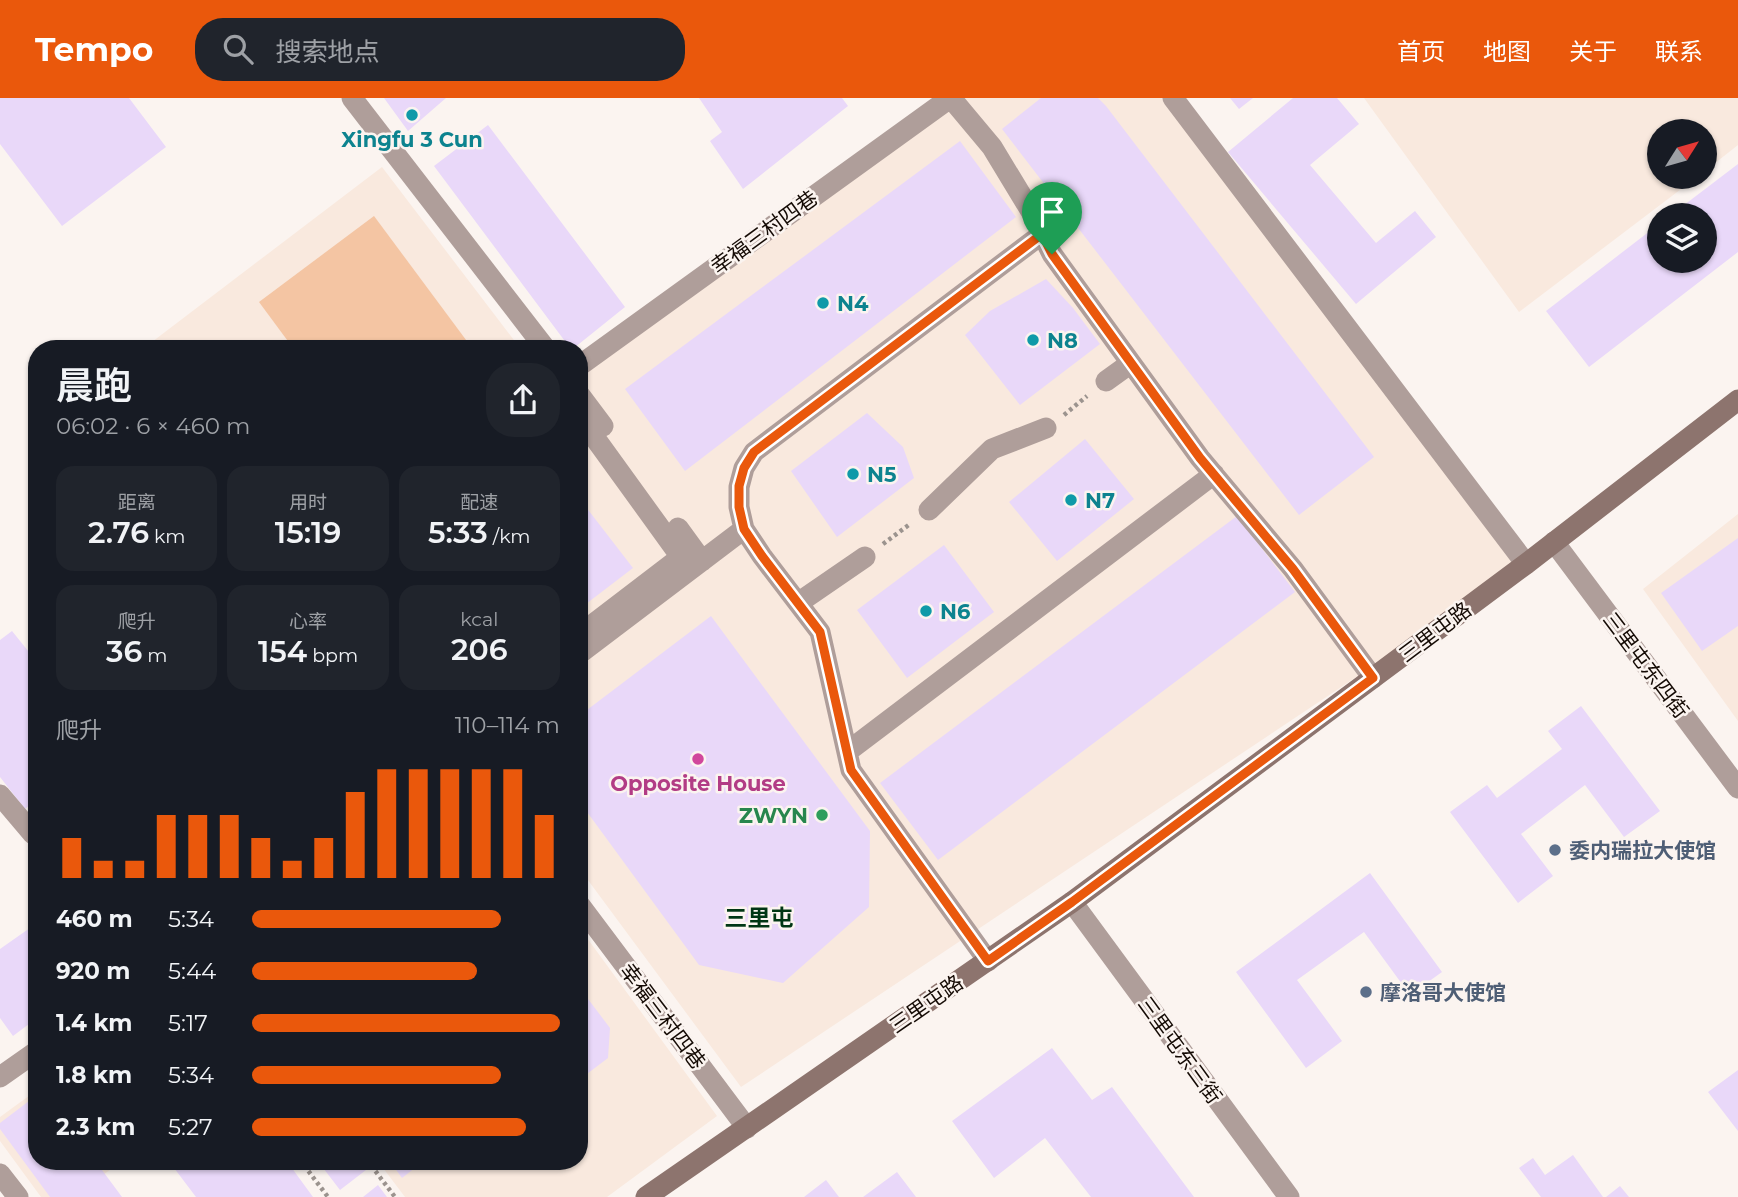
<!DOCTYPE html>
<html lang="zh">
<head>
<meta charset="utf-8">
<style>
	:root { --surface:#171b24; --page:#20242c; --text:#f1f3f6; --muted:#9ea1a6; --accent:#ea580c }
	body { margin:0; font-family:Montserrat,"Noto Sans SC",sans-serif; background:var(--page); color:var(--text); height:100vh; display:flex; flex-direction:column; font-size:26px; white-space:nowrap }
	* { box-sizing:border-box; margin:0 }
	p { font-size:23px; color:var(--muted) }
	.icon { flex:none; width:38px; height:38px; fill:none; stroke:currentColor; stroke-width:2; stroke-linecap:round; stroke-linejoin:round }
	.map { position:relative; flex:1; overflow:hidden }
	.sheet { position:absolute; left:28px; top:242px; width:560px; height:830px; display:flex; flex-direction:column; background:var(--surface); border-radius:28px; box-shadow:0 2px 5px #0004 }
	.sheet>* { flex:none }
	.needle { width:46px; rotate:53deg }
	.fabs { position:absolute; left:1647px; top:21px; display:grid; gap:14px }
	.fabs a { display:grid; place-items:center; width:70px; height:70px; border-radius:50%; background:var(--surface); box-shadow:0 2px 5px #0004; font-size:35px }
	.pin { position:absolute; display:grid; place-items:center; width:60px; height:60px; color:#fff; margin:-72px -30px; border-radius:50% 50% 50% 0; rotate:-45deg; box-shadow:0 0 7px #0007 }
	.pin .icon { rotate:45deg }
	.round { display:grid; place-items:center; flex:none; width:74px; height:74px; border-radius:28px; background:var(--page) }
	.summary { display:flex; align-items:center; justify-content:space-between; height:119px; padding:0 28px }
	h1 { font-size:38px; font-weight:600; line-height:52px }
	.metrics { display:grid; grid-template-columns:repeat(3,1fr); gap:10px; height:119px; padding:7px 28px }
	.metrics div { display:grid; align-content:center; border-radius:18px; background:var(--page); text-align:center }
	.metrics b { font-size:30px; font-weight:600 }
	.metrics small { font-size:19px; font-weight:400 }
	.metrics p { font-size:19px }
	.chart { height:196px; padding:14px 28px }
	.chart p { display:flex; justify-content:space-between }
	.chart svg { width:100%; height:126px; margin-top:7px; stroke:var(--accent); stroke-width:6 }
	ul { padding:0 28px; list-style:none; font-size:23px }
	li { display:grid; grid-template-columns:112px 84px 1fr; align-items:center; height:52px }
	li i { height:18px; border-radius:9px; background:var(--accent) }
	header { display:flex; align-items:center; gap:42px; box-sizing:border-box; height:98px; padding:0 35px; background:var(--accent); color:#fff }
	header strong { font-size:33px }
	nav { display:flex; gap:38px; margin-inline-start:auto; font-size:24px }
	.search { width:490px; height:63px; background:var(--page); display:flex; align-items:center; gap:18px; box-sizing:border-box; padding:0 24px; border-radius:28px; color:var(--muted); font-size:26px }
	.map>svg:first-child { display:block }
	.built { fill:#f9e9de }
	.green { fill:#f4c5a3 }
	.building { fill:#e9d8f9 }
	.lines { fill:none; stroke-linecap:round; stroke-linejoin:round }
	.path { stroke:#9b938e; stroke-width:4.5; stroke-dasharray:3.5 3.5; stroke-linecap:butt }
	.street { stroke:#af9e9a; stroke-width:21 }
	.secondary { stroke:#8d746e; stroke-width:21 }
	.route-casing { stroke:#fff; stroke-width:14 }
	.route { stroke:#ea580c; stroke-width:9 }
	.culture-dot { fill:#0f9aa8; stroke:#fbf4f0; stroke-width:2.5 }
	.hotel-dot { fill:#d1479c; stroke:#fbf4f0; stroke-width:2.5 }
	.leisure-dot { fill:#2e9e5b; stroke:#fbf4f0; stroke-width:2.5 }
	.service-dot { fill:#5c6f8a; stroke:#fbf4f0; stroke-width:2.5 }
	.labels { text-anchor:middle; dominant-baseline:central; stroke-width:5; stroke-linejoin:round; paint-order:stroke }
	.culture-label { font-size:21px; font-weight:bold; fill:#0d838f; stroke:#fbf4f0; text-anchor:start }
	.street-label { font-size:21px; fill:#140a04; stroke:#fbf4f0 }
	.hotel-label { font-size:21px; font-weight:bold; fill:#b23c85; stroke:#fbf4f0 }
	.leisure-label { font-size:21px; font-weight:bold; fill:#27864d; stroke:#fbf4f0; text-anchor:end }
	.service-label { font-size:21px; font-weight:bold; fill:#4e5e75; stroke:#fbf4f0; text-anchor:start }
	.neighbourhood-label { font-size:23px; font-weight:bold; fill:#003614; stroke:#fbf4f0 }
</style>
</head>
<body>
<header>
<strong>Tempo</strong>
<div class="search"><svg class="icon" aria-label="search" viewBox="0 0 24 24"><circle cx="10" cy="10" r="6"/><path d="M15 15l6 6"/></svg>搜索地点</div>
<nav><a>首页</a><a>地图</a><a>关于</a><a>联系</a></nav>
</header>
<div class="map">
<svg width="1738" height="1099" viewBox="0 0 1738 1099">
	<rect width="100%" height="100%" fill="#fbf4f0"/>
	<!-- built -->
	<path class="built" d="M 952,0 L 1173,0 L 1526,466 L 741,989 L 579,770 L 579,279 Z
		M 1364,0 L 1738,0 L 1738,47 L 1705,73 L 1704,33 L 1659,33 L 1659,79 L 1697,79 L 1519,214 Z
		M 382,69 L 520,250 L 144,250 Z
		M 1738,416 L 1738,623 L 1643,491 Z
		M 579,829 L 717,1018 L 607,1099 L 405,1099 L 377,1062 L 579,1062 Z
		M 37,992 L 37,1062 L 123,1062 L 74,1099 L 41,1099 L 0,1043 L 0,1019 Z"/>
	<!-- green -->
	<path class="green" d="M 374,118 L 472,250 L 293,250 L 259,204 Z"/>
	<!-- building -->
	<path class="building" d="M 0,0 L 129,0 L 166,49 L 62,128 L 0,46 Z
		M 384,0 L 446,0 L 408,33 Z
		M 699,0 L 842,0 L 848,8 L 743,91 L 710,43 L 722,34 Z
		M 1041,0 L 1098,0 L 1106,8 L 1374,359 L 1299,417 L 1002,31 Z
		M 1230,0 L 1253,0 L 1239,11 Z
		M 1293,0 L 1337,0 L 1359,26 L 1310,67 L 1376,145 L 1415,113 L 1436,139 L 1356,206 L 1228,54 Z
		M 488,27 L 625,209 L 574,250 L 570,250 L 434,68 Z
		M 960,43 L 1016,119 L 685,373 L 625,291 Z
		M 1738,66 L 1738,154 L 1589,269 L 1546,213 L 1659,126 L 1659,163 L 1704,163 L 1704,117 L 1671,117 Z
		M 1046,181 L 1073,210 L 1100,246 L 1020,307 L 965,237 L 990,213 Z
		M 867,315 L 903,349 L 914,380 L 837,439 L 791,373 Z
		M 1085,341 L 1134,401 L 1057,463 L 1009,404 Z
		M 579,400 L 633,470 L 582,509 L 579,506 Z
		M 1237,418 L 1295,494 L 938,762 L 880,685 Z
		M 1738,440 L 1738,528 L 1702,553 L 1661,495 Z
		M 944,447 L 994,514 L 907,580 L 857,512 Z
		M 711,518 L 870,733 L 869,809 L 783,885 L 699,867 L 579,703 L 579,618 Z
		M 12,533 L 37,564 L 37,701 L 25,711 L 0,679 L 0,542 Z
		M 1581,608 L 1660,713 L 1624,739 L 1585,687 L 1521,736 L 1553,778 L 1518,805 L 1450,714 L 1487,687 L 1497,700 L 1562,651 L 1548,633 Z
		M 1370,775 L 1442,874 L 1410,897 L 1364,834 L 1297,882 L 1342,943 L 1306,970 L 1236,874 Z
		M 37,825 L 37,920 L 13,938 L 0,920 L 0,851 Z
		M 579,889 L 610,930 L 608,960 L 579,982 Z
		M 1052,950 L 1092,1002 L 1112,989 L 1194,1099 L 1091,1099 L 1045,1040 L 994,1080 L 952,1023 Z
		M 1738,972 L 1738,1033 L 1708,994 Z
		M 37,997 L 37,1062 L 107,1062 L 98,1069 L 102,1072 L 122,1099 L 50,1099 L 0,1031 L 0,1025 Z
		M 1573,1057 L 1603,1099 L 1541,1099 L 1519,1070 L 1533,1060 L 1545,1077 Z
		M 168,1062 L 286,1062 L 313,1099 L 196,1099 Z
		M 317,1062 L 359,1062 L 366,1072 L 340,1092 Z
		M 389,1062 L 425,1062 L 402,1080 Z
		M 897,1074 L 916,1099 L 863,1099 Z
		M 826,1082 L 839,1099 L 804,1099 Z
		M 378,1087 L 387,1099 L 363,1099 Z
		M 1620,1088 L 1629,1099 L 1606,1099 Z"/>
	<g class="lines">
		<!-- path -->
		<path class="path" d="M 1064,317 L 1087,298
			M 883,446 L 910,426
			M 300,1062 L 328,1099
			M 367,1062 L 395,1099"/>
		<!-- street -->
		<path class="street" d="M 352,0 L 545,250
			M 951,0 L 992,49 L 1032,115 L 1052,156 L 1131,265 L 1200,360 L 1293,471 L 1373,580
			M 1173,0 L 1526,466
			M 579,268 L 950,0
			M 1106,283 L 1131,265
			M 579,296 L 603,328
			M 579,318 L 681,459 L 579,537
			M 929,412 L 992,351 L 1046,330
			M 678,430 L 702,463
			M 1554,444 L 1738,690
			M 798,505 L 865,459
			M 579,556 L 744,431
			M 847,654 L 1214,376
			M 0,697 L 33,736 L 37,733
			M 1072,804 L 1289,1099
			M 579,806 L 747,1030
			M 988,863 L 851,672 L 820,534 L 762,458 L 744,431 L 739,409 L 739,389 L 744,370 L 754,354 L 1042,136
			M 0,979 L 37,953
			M 0,1076 L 18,1099"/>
		<!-- secondary -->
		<path class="secondary" d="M 646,1099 L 1072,804 L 1526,466 L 1738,302"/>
	</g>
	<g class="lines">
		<!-- route casing -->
		<g class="route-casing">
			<path id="route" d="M 1042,136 L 1052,156 L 1200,360 L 1293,471 L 1373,580 L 1072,804 L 988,863 L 851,672 L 820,534 L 762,458 L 744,431 L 739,409 L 739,388 L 744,370 L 754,354 Z"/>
		</g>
		<!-- route -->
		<use href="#route" class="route"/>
	</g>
	<!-- markers -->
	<g class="culture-dot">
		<circle cx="412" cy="17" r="7"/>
		<circle cx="823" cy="205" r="7"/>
		<circle cx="1033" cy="242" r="7"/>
		<circle cx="853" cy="376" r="7"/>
		<circle cx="1071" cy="402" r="7"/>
		<circle cx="926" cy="513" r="7"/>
	</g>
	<circle class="hotel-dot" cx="698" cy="661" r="7"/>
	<circle class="leisure-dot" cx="822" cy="717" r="7"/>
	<g class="service-dot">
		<circle cx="1555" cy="752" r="7"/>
		<circle cx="1366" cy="894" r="7"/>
	</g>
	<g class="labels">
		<!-- culture labels -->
		<g class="culture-label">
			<text x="412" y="41" text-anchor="middle">Xingfu 3 Cun</text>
			<text x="837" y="205">N4</text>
			<text x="1047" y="242">N8</text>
			<text x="867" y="376">N5</text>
			<text x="1085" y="402">N7</text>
			<text x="940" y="513">N6</text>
		</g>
		<!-- street labels -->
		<g class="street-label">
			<text transform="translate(764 134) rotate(-36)">幸福三村四巷</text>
			<text transform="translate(1435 534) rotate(-37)">三里屯路</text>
			<text transform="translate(1646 567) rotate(53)">三里屯东四街</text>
			<text transform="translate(926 906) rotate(-35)">三里屯路</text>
			<text transform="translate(663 918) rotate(53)">幸福三村四巷</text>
			<text transform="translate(1180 952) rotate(54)">三里屯东三街</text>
		</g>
		<!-- hotel labels -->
		<g class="hotel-label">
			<text x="698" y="685">Opposite House</text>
		</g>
		<!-- leisure labels -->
		<g class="leisure-label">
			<text x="808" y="717">ZWYN</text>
		</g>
		<!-- service labels -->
		<g class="service-label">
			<text x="1569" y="752">委内瑞拉大使馆</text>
			<text x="1380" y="894">摩洛哥大使馆</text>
		</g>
		<!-- neighbourhood labels -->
		<g class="neighbourhood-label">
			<text x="759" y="820">三里屯</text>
		</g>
	</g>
</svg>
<div class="fabs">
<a><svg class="needle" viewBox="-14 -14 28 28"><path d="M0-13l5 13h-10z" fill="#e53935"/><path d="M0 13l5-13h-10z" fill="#9ea1a6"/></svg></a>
<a><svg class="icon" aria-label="layers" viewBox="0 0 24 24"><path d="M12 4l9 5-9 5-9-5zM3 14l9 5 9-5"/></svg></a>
</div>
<div class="pin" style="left:1052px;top:156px;background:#1e9e55"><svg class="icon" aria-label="arrive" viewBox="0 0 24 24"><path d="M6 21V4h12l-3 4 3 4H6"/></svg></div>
<section class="sheet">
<div class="summary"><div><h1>晨跑</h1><p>06:02 · 6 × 460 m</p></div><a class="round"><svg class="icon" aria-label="share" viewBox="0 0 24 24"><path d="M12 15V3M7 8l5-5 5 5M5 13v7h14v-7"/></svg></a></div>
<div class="metrics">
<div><p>距离</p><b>2.76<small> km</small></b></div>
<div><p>用时</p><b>15:19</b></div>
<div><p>配速</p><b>5:33<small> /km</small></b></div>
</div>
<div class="metrics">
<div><p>爬升</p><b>36<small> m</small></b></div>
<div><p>心率</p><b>154<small> bpm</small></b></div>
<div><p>kcal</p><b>206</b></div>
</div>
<div class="chart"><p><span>爬升</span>110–114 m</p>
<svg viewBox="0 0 160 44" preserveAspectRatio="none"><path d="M5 44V30M15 44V38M25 44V38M35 44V22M45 44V22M55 44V22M65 44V30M75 44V38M85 44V30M95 44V14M105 44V6M115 44V6M125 44V6M135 44V6M145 44V6M155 44V22"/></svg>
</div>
<ul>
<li><b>460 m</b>5:34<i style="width:81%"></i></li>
<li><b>920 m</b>5:44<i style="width:73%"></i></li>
<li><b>1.4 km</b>5:17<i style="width:100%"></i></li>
<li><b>1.8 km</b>5:34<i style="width:81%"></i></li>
<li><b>2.3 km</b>5:27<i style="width:89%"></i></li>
</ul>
</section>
</div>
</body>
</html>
